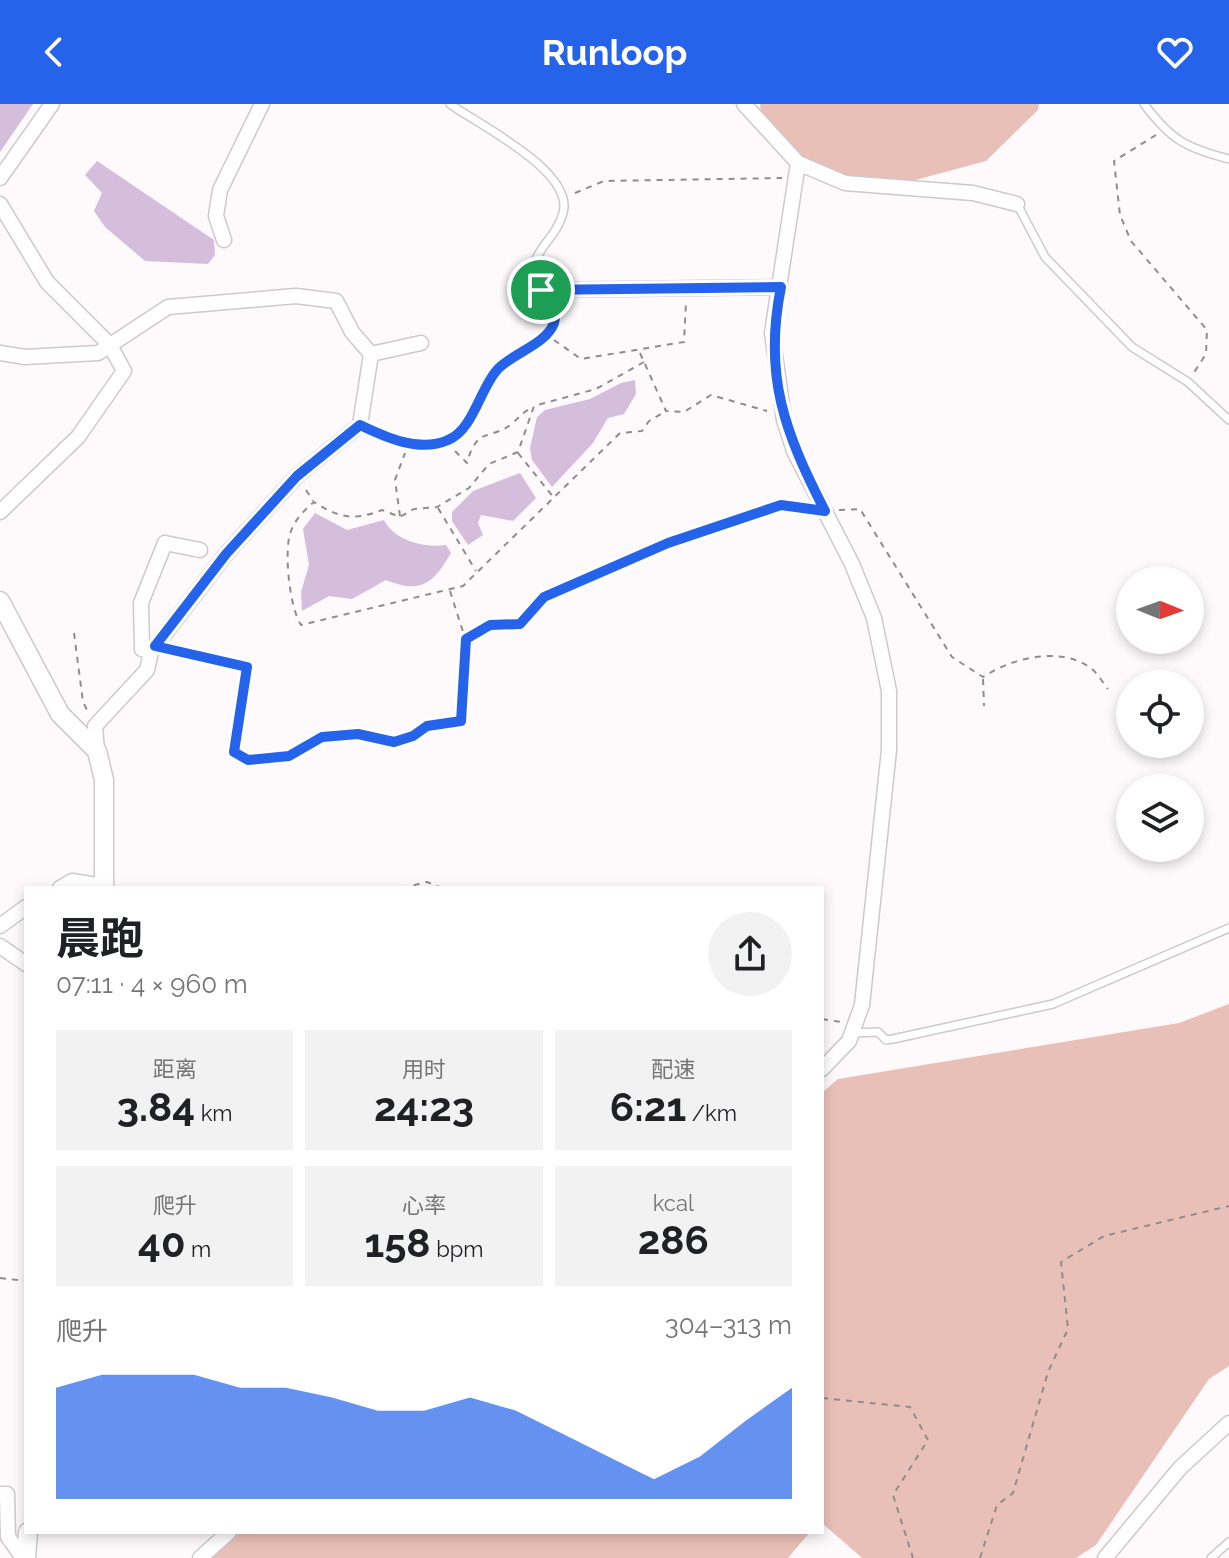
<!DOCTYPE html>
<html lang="zh">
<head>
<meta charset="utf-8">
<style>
	:root { --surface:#fff; --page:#f2f2f2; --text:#202124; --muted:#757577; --accent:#2563eb }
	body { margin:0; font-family:Raleway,"Noto Sans SC",sans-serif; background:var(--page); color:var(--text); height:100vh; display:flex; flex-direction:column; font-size:30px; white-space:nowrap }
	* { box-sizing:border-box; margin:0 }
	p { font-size:26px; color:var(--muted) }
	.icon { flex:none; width:44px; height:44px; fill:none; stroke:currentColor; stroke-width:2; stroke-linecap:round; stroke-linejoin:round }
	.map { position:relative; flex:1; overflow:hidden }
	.panel { position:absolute; left:24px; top:782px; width:800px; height:648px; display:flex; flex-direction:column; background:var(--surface); border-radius:0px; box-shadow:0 4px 12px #0003 }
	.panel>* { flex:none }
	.needle { width:52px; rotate:91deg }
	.fabs { position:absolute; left:1116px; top:462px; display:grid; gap:16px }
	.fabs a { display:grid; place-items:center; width:88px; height:88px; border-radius:50%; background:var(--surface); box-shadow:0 4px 12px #0003; font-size:40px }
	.pin { position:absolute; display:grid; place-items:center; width:68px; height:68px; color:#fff; margin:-34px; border:4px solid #fff; border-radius:50%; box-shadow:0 2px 8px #0007 }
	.round { display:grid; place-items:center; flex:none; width:84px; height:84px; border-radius:42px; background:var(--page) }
	.head { display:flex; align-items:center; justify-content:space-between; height:136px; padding:0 32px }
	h1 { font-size:44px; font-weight:700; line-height:60px }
	.figures { display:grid; grid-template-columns:repeat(3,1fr); gap:12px; height:136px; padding:8px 32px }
	.figures div { display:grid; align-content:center; border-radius:0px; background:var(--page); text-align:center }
	.figures b { font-size:40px; font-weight:700 }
	.figures small { font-size:22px; font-weight:400 }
	.figures p { font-size:22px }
	.chart { height:224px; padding:16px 32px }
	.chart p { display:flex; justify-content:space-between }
	.chart svg { width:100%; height:144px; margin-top:8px; fill:var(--accent); opacity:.7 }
	header { display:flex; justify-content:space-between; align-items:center; height:104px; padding:0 32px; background:var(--accent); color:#fff; font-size:36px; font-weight:700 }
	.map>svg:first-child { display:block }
	.forest { fill:#e9c0b8 }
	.water { fill:#d4bedc }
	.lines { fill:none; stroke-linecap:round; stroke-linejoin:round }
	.service-casing { stroke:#cfc9cb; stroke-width:10 }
	.minor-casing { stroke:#cfc9cb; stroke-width:17 }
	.tertiary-casing { stroke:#cfc9cb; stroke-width:21 }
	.path { stroke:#908c8e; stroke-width:2; stroke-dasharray:6 6; stroke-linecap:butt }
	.service { stroke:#fff; stroke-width:7 }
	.minor { stroke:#fff; stroke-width:14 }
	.tertiary { stroke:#fff; stroke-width:18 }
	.route-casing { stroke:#fff; stroke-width:16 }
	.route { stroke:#2563eb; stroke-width:10 }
</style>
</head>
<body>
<header><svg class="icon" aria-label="back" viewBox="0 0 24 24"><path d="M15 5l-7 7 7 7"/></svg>Runloop<svg class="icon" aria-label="heart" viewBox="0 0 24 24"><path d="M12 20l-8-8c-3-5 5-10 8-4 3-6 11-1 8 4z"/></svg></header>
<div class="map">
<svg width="1229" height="1454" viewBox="0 0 1229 1454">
	<rect width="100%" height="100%" fill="#fef9fb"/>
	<!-- forest -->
	<path class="forest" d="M 760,0 L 1039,0 L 1038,6 L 986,57 L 897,81 L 798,64 L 761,9 Z
		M 1229,900 L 1229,1262 L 1209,1275 L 1096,1441 L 1076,1454 L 862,1454 L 822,1419 L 822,989 L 838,975 L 1179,919 Z
		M 232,1428 L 810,1428 L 788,1454 L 209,1454 Z"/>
	<!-- water -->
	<path class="water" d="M 0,0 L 33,0 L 0,48 Z
		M 97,57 L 214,136 L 215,151 L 208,160 L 145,157 L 105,123 L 94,107 L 102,89 L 85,71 Z
		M 635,276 L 636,290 L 624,310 L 608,314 L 593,339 L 552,383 L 532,356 L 530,344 L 537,313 L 545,306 L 590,295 L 621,279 Z
		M 520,369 L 536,394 L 513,417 L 481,411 L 478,419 L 483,431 L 468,441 L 452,417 L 452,408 L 473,387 Z
		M 315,409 L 347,426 L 384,416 C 395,437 424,444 446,441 L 451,449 C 434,478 422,491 386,476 L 352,495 L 329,492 L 302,507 L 301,488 L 309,461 L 303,425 Z"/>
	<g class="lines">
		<!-- service casing -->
		<g class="service-casing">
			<path id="service" d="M 1144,0 C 1171,36 1186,44 1229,55
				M 1017,100 L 1045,153 L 1132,243 L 1188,278 L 1229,316
				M 360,321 C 387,334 441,357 463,323 C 476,304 483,281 499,264 C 515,246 545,240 555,216 L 532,164 C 538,143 558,130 563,109 C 575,67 477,20 450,0
				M 852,929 L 878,928 L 886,936 L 893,935 L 1053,900 L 1229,824
				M 1211,1454 L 1229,1438"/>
		</g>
		<!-- minor casing -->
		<g class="minor-casing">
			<path id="minor" d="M 744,0 L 798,59 L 845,79 L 973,89 L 1017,100
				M 798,59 L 772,229 L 784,316 L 794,347 L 852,460 L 874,514 L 889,587 L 889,646 L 862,901 L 849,937 L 822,965
				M 0,74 L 52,0
				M 0,100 L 47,178 L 110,241 L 124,267 L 78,333 L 0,408
				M 224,136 L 216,112 L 220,86 L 262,0
				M 541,186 L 781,183
				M 0,249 L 25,253 L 98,249 L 168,203 L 296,192 L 336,197 L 352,228 L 371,250 L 360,321 L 297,372 L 226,450 L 151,548 L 147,566 L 95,622 L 97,647
				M 371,250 L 421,239
				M 151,548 L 142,545 L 141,499 L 165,439 L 200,446
				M 60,784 L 72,777 L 103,782
				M 0,822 L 26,803
				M 0,842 L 26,860
				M 0,1390 L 7,1390 L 8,1433 L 23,1454
				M 200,1454 L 229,1428
				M 1105,1454 L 1180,1364 L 1229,1319"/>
		</g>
		<!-- tertiary casing -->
		<g class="tertiary-casing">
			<path id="tertiary" d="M 0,497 L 60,610 L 97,647 L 104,676 L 104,784
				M 26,1454 L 28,1428"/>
		</g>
		<!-- path -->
		<path class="path" d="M 1156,31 L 1114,57 L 1120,111 L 1131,137 L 1207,226 L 1206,250 L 1193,270
			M 575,89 L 604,77 L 782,74
			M 554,236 L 581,255 L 684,238 L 686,198
			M 640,249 L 666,307 L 684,308 L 711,291 L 767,307
			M 644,258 L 596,285 L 534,302 L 518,348 L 489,360 L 469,384 L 437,403 L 414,405 L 400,413 L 382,406 C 354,417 339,414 314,398 C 302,408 292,419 289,434 C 285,456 290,504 301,521 L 463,482 L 620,329 L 642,327 L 649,317 L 666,307
			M 455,347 L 467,359 C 477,321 491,337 513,319 C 520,312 523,308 533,303
			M 518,349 L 554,394
			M 306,386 L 313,397
			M 438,404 L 476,467
			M 839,406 L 860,405 L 952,553 L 983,573 C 1012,554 1061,541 1092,565 C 1098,570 1103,579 1108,585
			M 400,412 L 395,376 L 405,349
			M 450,487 L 465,534
			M 74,529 L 83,598 L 89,610
			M 172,546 L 247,563 L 234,648 L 248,656 L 289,652 L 322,633 L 358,630 L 394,638 L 427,622 L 461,617 L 466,535 L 490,521 L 520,520 L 544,493 L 668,439 L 781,401 L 809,405
			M 983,575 L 984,602
			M 402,784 L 427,778 L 442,784
			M 822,915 L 841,918
			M 0,1174 L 26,1177
			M 822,1294 L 910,1303 L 928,1336 L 893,1391 L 913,1454
			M 980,1454 L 997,1401 L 1013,1389 L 1048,1268 L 1068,1225 L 1061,1158 L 1104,1132 L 1229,1102"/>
		<!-- service -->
		<use href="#service" class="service"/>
		<!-- minor -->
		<use href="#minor" class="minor"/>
		<!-- tertiary -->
		<use href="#tertiary" class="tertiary"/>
	</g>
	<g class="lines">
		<!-- route casing -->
		<g class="route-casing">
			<path id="route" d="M 781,183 C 763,272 785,329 825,407 L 781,401 L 668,439 L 544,493 L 520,520 L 490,521 L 466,535 L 461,617 L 427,622 L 413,632 L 394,638 L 358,630 L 322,633 L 289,652 L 248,656 L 234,648 L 247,563 L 155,542 L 226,450 L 297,372 L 360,321 C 385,333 419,349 448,336 C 473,326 480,285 497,266 C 512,249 546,241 554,219 C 558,208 547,196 541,186 Z"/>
		</g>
		<!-- route -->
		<use href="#route" class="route"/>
	</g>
</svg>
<div class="fabs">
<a><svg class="needle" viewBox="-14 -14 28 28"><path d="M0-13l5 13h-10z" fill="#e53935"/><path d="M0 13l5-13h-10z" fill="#757577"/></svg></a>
<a><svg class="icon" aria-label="locate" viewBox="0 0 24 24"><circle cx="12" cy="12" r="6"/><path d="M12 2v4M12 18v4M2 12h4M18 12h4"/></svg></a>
<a><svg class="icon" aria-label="layers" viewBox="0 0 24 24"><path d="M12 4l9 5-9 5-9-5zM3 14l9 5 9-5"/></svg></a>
</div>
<div class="pin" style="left:541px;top:186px;background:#1e9e55"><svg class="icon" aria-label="arrive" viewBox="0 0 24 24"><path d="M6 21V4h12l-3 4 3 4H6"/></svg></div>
<section class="panel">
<div class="head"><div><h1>晨跑</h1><p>07:11 · 4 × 960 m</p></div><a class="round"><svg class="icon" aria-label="share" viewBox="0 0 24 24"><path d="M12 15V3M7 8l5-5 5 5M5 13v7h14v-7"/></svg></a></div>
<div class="figures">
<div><p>距离</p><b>3.84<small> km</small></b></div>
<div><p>用时</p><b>24:23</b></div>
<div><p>配速</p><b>6:21<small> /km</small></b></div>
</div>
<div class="figures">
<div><p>爬升</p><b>40<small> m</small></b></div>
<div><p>心率</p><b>158<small> bpm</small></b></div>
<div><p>kcal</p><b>286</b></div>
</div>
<div class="chart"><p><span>爬升</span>304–313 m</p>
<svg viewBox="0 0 160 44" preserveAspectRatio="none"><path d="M0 44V10L10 6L20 6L30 6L40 10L50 10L60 13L70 17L80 17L90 13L100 17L110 24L120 31L130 38L140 31L150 20L160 10V44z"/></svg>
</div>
</section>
</div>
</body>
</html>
